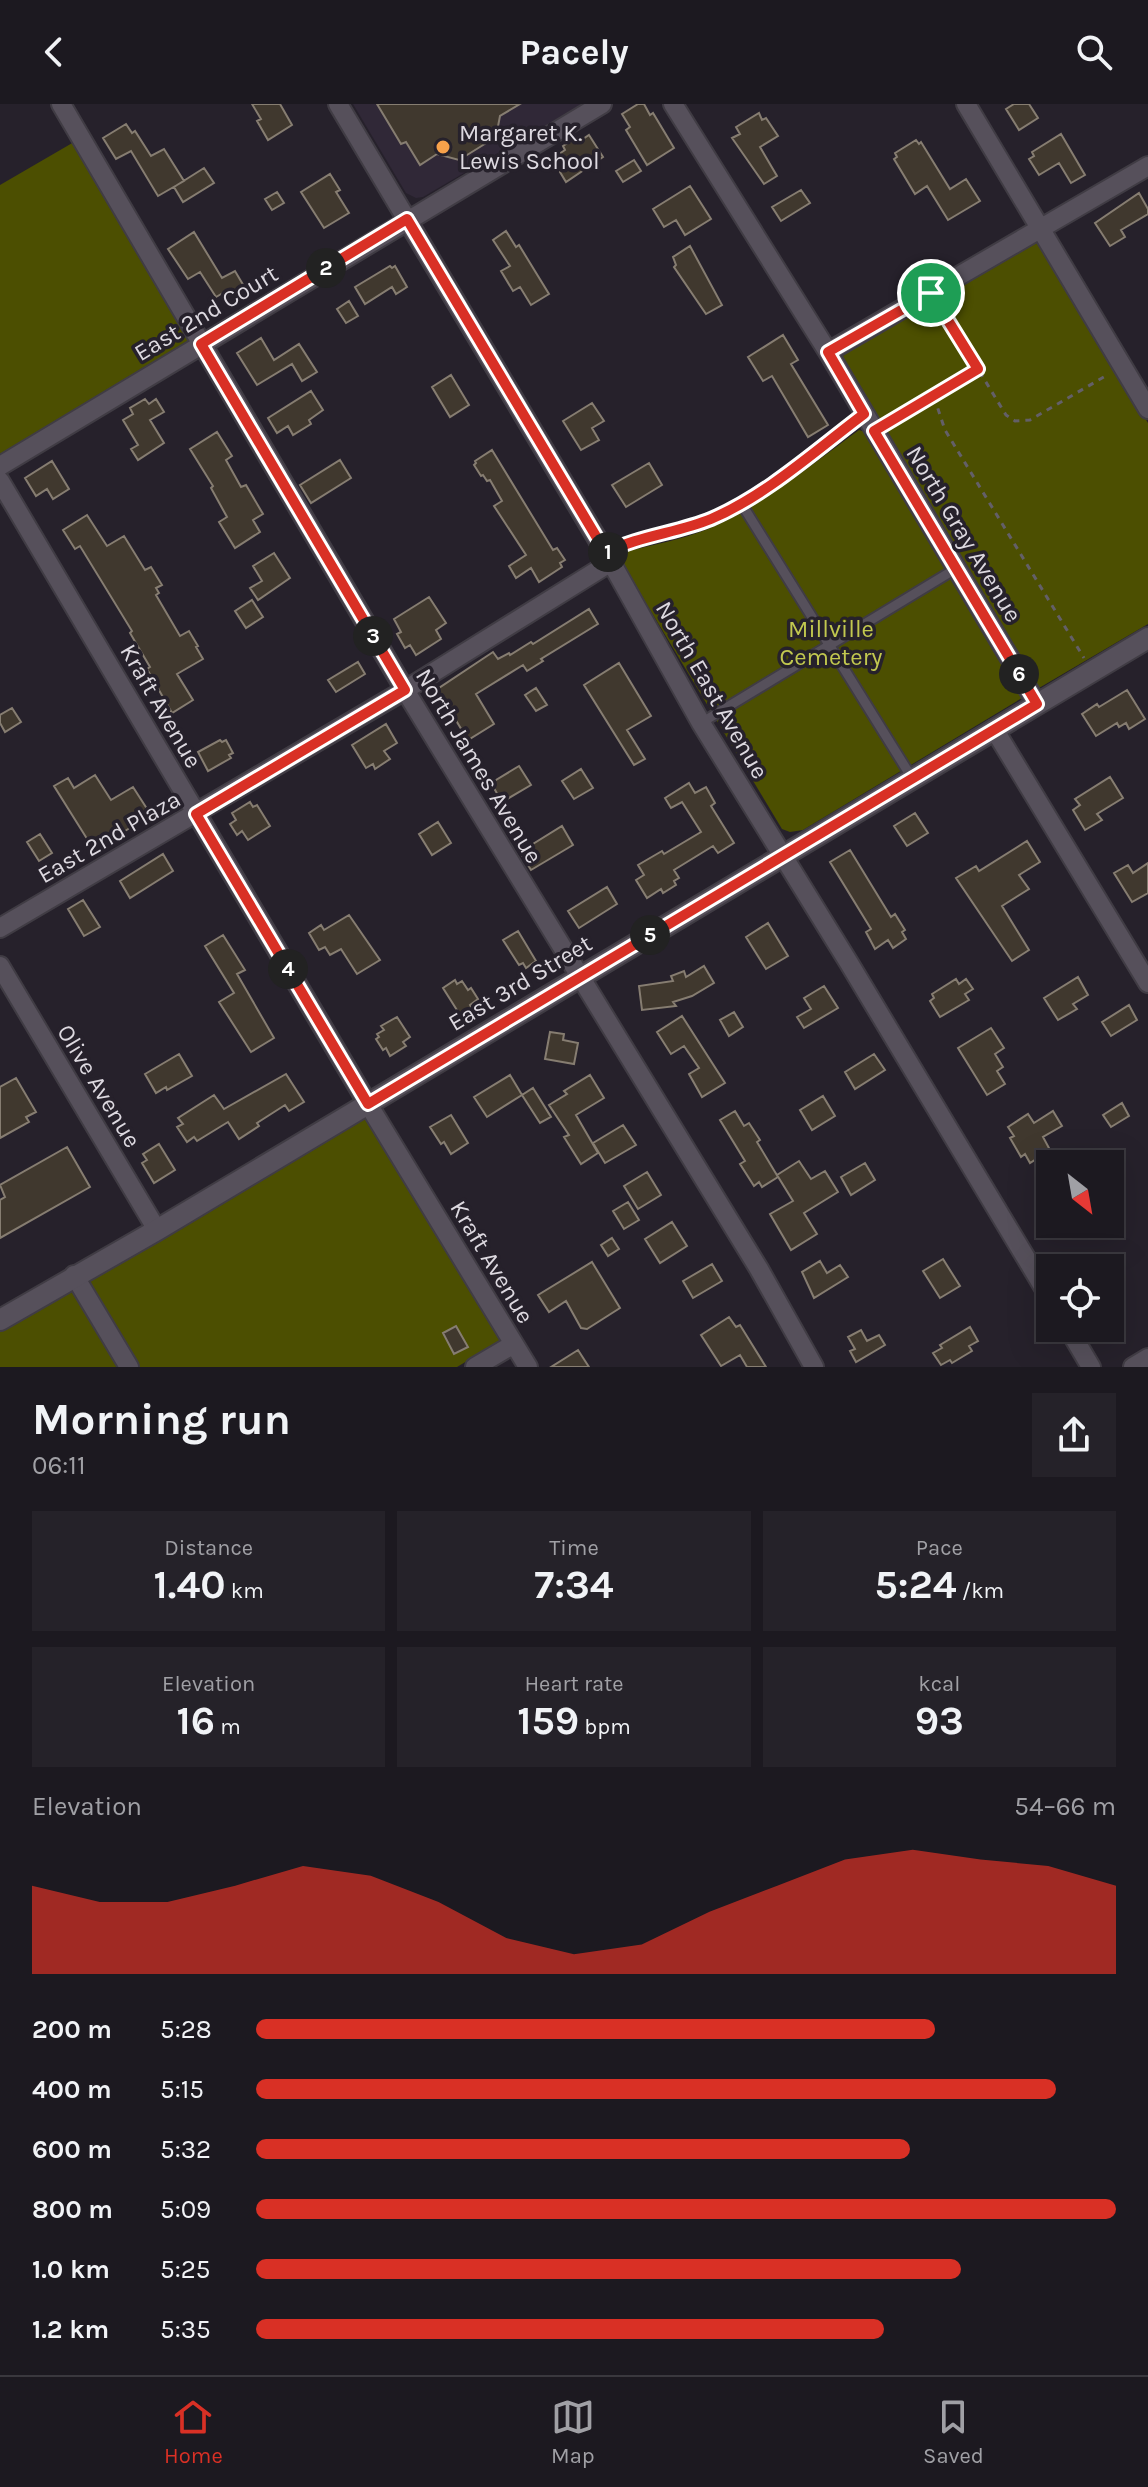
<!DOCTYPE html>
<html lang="en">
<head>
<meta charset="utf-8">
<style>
	:root { --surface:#1c1920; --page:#252229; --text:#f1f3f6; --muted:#a0a0a5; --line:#3a383e; --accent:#d93025 }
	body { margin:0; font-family:Karla,sans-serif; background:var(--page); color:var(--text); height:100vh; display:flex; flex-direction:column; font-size:30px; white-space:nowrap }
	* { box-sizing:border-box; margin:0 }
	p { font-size:26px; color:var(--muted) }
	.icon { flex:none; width:44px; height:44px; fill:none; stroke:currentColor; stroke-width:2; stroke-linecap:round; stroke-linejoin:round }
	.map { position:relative; height:1263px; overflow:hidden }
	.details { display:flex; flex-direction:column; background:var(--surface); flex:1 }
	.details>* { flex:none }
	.needle { width:52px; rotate:149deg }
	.tools { position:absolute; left:1036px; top:1046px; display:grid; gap:16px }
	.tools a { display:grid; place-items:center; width:88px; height:88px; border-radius:0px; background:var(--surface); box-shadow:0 8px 32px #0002,0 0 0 2px var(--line); font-size:40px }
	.pin { position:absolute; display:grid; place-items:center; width:68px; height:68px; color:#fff; margin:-34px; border:4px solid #fff; border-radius:50%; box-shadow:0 2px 8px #0007 }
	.km { position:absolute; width:40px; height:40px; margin:-20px; border-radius:50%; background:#222; color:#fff; font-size:22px; line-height:40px; text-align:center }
	.round { display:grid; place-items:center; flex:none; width:84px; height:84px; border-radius:0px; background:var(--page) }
	.headline { display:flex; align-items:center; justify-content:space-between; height:136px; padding:0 32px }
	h1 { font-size:44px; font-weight:700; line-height:60px }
	.figures { display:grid; grid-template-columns:repeat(3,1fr); gap:12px; height:136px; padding:8px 32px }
	.figures div { display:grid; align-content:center; border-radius:0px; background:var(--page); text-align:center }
	.figures b { font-size:40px; font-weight:700 }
	.figures small { font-size:22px; font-weight:400 }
	.figures p { font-size:22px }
	.chart { height:224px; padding:16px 32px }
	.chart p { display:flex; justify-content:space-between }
	.chart svg { width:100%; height:144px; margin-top:8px; fill:var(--accent); opacity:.7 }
	ul { padding:0 32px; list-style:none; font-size:26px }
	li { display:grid; grid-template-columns:128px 96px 1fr; align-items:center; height:60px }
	li i { height:20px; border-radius:10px; background:var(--accent) }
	header { display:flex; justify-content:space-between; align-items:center; height:104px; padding:0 32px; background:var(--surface); font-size:36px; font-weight:700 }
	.tab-bar { display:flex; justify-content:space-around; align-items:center; height:112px; border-top:2px solid var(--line); background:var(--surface); font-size:22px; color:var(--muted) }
	.tab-bar a { display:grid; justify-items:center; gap:4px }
	.tab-bar .current { color:var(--accent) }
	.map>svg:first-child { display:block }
	.built { fill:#302837 }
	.green { fill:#4c4f01 }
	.building { fill:#40382e; stroke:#867d71; stroke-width:2 }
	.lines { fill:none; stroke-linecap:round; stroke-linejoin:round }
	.service-casing { stroke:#403c44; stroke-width:13 }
	.minor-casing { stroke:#403c44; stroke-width:22 }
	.tertiary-casing { stroke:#403c44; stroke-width:24 }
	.path { stroke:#635f68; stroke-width:3; stroke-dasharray:6 6; stroke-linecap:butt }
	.service { stroke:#56505b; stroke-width:9 }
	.minor { stroke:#56505b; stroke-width:18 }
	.tertiary { stroke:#56505b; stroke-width:20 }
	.route-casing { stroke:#fff; stroke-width:16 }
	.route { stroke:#d93025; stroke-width:10 }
	.poi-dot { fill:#f7a14a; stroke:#26212b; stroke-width:3 }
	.labels { text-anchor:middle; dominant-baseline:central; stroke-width:7; stroke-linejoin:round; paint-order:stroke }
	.poi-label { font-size:24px; fill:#ddd9e0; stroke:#26212b; text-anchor:start }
	.street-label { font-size:24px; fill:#ddd9e0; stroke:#26212b }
	.park-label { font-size:24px; fill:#c2c84f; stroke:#26212b }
</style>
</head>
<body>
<header><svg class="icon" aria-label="back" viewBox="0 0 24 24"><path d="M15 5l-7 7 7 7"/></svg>Pacely<svg class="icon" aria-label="search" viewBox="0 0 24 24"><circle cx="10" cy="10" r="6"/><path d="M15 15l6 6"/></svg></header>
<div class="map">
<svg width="1148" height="1263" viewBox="0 0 1148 1263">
	<rect width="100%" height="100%" fill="#26212b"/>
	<!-- built -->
	<path class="built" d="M 353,0 L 582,0 L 423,93 L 416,94 L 406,89 Z"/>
	<!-- green -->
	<path class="green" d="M 74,38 L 189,236 L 0,351 L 0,81 Z
		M 1035,136 L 1039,138 L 1148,319 L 1148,520 L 1039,584 L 842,259 L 842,253 L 847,247 Z
		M 859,326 L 866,328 L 1022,589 L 1022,594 L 803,726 L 790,728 L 782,725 L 626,466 L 622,457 L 624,448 C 652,441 681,436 708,425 C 760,403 814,359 859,326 Z
		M 366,1012 L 502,1236 L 457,1263 L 138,1263 L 86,1176 Z
		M 72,1184 L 119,1263 L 0,1263 L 0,1227 Z"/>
	<!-- building -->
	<path class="building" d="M 252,0 L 280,0 L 292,21 L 268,36 L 257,17 L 261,15 Z
		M 377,0 L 520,0 L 500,12 L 496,33 L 459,56 L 437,50 L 420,61 L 406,38 L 401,40 Z
		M 638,0 L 644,0 L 650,11 L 653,9 L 674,44 L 647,61 L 626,26 L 630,23 L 622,10 Z
		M 1014,0 L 1029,0 L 1038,14 L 1019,26 L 1006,5 Z
		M 759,9 L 762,16 L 766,14 L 778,32 L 760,43 L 777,72 L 764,80 L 732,34 L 740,30 L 736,23 Z
		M 126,20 L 132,29 L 135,27 L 151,52 L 164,45 L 184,77 L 158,92 L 131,47 L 116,55 L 103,34 Z
		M 1061,30 L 1085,71 L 1071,79 L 1059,59 L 1039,71 L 1029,55 L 1034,52 L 1032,48 Z
		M 589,31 L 603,53 L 566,78 L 557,63 L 564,58 L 559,50 L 565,46 L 563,42 L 574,35 L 577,39 Z
		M 916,36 L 919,40 L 921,38 L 950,85 L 966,75 L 980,97 L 948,116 L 927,82 L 915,90 L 894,55 L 897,53 L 895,49 Z
		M 634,56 L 641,67 L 623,78 L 616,67 Z
		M 204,64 L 214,79 L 183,98 L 174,83 Z
		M 330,70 L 340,86 L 336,88 L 349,109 L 324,124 L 301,88 Z
		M 690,82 L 711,115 L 685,131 L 676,116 L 664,123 L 653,105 Z
		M 801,86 L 810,99 L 781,117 L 772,103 Z
		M 277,88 L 284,99 L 272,106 L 265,95 Z
		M 1139,89 L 1148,105 L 1148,110 L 1121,126 L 1125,133 L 1110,142 L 1095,119 Z
		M 506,127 L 516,143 L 519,141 L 549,190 L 531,201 L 520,183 L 513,187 L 501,167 L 510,162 L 493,136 Z
		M 194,128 L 222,174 L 235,167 L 245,184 L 234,191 L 230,185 L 216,193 L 200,168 L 188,175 L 168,145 Z
		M 690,142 L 722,201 L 706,210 L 674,163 L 676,161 L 673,153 Z
		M 390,162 L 392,164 L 395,162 L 407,183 L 396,190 L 392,183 L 365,200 L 355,183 Z
		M 349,197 L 358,212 L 346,219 L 337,205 Z
		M 783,231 L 798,256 L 791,260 L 828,321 L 808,333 L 772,272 L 763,277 L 748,253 Z
		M 261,234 L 274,256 L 299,240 L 317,268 L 302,277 L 292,260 L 257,281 L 237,249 Z
		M 451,271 L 469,301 L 450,313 L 432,283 Z
		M 311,287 L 323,306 L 309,316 L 311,320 L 293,331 L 288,322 L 277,329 L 268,314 Z
		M 145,295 L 149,300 L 156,295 L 164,308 L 150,316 L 164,339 L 138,356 L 131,345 L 138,341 L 123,316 L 133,310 L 130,304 Z
		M 592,299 L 604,317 L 592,324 L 599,336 L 581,346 L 563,317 Z
		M 217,328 L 232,352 L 226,356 L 241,383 L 246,381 L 263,410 L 253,416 L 260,428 L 235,444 L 219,418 L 227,413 L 211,384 L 213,382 L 190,345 Z
		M 492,346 L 553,446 L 557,444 L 565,456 L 560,459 L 562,463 L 539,478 L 531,464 L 516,474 L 509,462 L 526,451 L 494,402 L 502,397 L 490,376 L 487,377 L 483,371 L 481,372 L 474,361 L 476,359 L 475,357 Z
		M 340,356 L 351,374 L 311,399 L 300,381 Z
		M 52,357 L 69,385 L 53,395 L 47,385 L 36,392 L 25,374 Z
		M 649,359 L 662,381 L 626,403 L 612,381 Z
		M 87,411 L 107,442 L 124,432 L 145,466 L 151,463 L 162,481 L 156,484 L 159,489 L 156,491 L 180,532 L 189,527 L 198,542 L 196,543 L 203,555 L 177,570 L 193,596 L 172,609 L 147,565 L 150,563 L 130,529 L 132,527 L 80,442 L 75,445 L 63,426 Z
		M 274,449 L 290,474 L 258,496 L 250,484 L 262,477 L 253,462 Z
		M 429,493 L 446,519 L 436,526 L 441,535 L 416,551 L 410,541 L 405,544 L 397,530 L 401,528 L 394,515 Z
		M 252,496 L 263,513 L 246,524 L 235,507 Z
		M 589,505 L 598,520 L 541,555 L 543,557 L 527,567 L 523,561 L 476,590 L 494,620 L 468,636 L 438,587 L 439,584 L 493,548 L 498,555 L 509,549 L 510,551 L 531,538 L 533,540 Z
		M 358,558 L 365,570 L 336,588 L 328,576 Z
		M 619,559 L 651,612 L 627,626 L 645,655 L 634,661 L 584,581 Z
		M 536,584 L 547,601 L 536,607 L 525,591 Z
		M 1127,586 L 1145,615 L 1129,625 L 1126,619 L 1119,623 L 1117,619 L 1096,632 L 1082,610 L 1097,600 L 1099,603 Z
		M 12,604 L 21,618 L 5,628 L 0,619 L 0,611 Z
		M 386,620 L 397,639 L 384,647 L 390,655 L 375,665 L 373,660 L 366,664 L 352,641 Z
		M 220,636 L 222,638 L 226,636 L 233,649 L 229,651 L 231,654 L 208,667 L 198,648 Z
		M 519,662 L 531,681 L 502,698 L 491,679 Z
		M 581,665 L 593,684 L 574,695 L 562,677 Z
		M 95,671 L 111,696 L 133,683 L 151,711 L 94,746 L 54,682 L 68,674 L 74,684 Z
		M 1110,673 L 1123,694 L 1097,710 L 1102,716 L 1085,726 L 1073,706 L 1080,701 L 1075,695 Z
		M 689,679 L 695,689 L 706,683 L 715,699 L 711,702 L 734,739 L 718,749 L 713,742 L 674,766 L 679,774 L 674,777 L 676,781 L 663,789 L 661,785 L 647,794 L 636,776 L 644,771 L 638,761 L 662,747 L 664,750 L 701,728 L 682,698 L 671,704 L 665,694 Z
		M 250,698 L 253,703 L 257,701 L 270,722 L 248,736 L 242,727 L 237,731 L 230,720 L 236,716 L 232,709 Z
		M 915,709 L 928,729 L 907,742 L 894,722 Z
		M 438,718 L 451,739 L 432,751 L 419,730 Z
		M 562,722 L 573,741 L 531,766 L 520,748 Z
		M 40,730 L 52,749 L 39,757 L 27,738 Z
		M 1027,737 L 1040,758 L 1019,771 L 1029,785 L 1002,802 L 1029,846 L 1012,857 L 956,774 L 976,762 L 979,767 Z
		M 850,746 L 891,813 L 895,810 L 905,826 L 902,828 L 906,835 L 893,844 L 888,836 L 875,845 L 866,828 L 871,825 L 830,758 Z
		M 163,750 L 173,767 L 130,794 L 120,777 Z
		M 1148,759 L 1148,789 L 1132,798 L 1114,769 L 1128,761 L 1133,769 Z
		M 607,783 L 617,800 L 579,824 L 568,807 Z
		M 83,796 L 100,823 L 84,832 L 68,805 Z
		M 349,811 L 380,856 L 357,870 L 341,845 L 330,851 L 325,843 L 319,846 L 309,829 L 321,821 L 324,826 Z
		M 768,819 L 788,852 L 766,865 L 746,833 Z
		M 518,827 L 536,857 L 526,864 L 523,859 L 519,861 L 503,836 Z
		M 223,831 L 245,866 L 237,870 L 274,934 L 251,948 L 219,898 L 234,889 L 205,842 Z
		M 704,862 L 714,879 L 692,892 L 673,898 L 676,902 L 642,906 L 639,882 L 673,877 L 671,872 L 684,867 L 686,873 Z
		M 1078,873 L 1088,891 L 1073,900 L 1077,905 L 1058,916 L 1044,894 Z
		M 956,875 L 959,880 L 966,875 L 973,885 L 965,890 L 969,896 L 940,913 L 930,897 L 934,894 L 932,890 Z
		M 455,876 L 457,880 L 462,877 L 468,886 L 471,884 L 478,895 L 470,901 L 473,906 L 462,914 L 443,884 Z
		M 824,882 L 838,904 L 804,924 L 797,913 L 811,905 L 804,894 Z
		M 1129,901 L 1137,916 L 1111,932 L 1102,918 Z
		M 734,908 L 743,923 L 729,932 L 720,916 Z
		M 682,912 L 725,979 L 702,993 L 689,970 L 699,964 L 684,942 L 671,950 L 657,928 Z
		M 397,913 L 410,933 L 403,938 L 406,942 L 390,952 L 386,944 L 383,946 L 376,935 L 379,933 L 377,930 L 384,926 L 381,922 Z
		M 991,924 L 1004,944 L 995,950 L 1003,963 L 997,967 L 1005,980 L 987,991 L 958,944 Z
		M 550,928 L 564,930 L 563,936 L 578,939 L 574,960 L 545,955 Z
		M 179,950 L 192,972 L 167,986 L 166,983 L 156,989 L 145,970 Z
		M 874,950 L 885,966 L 855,985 L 845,968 Z
		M 286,970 L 304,998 L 289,1007 L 285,1001 L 257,1019 L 259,1022 L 239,1035 L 228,1018 L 197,1037 L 194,1033 L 187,1038 L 177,1023 L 183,1020 L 178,1014 L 214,991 L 224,1005 Z
		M 510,971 L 522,991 L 487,1013 L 474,993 Z
		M 590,971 L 604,994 L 576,1011 L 598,1049 L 581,1060 L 564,1033 L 569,1031 L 549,1001 L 567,990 L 564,987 Z
		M 16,974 L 36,1008 L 26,1013 L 29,1018 L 0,1034 L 0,983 Z
		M 533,984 L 551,1013 L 540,1019 L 522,991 Z
		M 823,992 L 835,1012 L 812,1026 L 800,1006 Z
		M 1122,999 L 1129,1012 L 1111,1023 L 1103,1011 Z
		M 735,1007 L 744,1022 L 749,1019 L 760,1036 L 757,1038 L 778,1073 L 762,1083 L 759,1078 L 754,1082 L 740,1060 L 745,1057 L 720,1016 Z
		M 1053,1007 L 1062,1022 L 1043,1033 L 1050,1046 L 1030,1059 L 1025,1050 L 1021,1053 L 1010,1034 L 1014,1032 L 1008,1023 L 1028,1010 L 1034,1019 Z
		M 451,1011 L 468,1039 L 451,1050 L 444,1038 L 441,1040 L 430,1023 Z
		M 623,1021 L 636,1041 L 605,1059 L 593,1039 Z
		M 159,1040 L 175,1066 L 154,1079 L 142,1059 L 147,1056 L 143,1050 Z
		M 67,1043 L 90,1083 L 0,1134 L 0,1096 L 5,1093 L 0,1081 Z
		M 799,1057 L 811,1075 L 825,1067 L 838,1088 L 804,1109 L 817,1130 L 791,1146 L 770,1110 L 793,1097 L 777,1071 Z
		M 865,1059 L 875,1076 L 851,1091 L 841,1073 Z
		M 647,1068 L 661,1091 L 638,1105 L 624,1082 Z
		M 628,1098 L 639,1116 L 624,1125 L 613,1107 Z
		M 672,1118 L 687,1142 L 660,1159 L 645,1135 Z
		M 612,1134 L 619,1145 L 608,1152 L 601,1141 Z
		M 943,1155 L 960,1182 L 940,1194 L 923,1167 Z
		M 820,1157 L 827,1169 L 840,1161 L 848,1173 L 814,1194 L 802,1168 Z
		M 592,1158 L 620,1204 L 587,1225 L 581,1224 L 566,1197 L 549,1208 L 538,1191 Z
		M 712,1160 L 722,1177 L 693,1194 L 683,1177 Z
		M 729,1213 L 736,1223 L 740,1221 L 766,1263 L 747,1263 L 740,1251 L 721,1262 L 701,1231 Z
		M 456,1222 L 468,1243 L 454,1250 L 443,1229 Z
		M 970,1223 L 978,1237 L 969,1242 L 972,1247 L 952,1259 L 950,1256 L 941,1261 L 933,1249 L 942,1244 L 940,1241 Z
		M 861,1226 L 867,1237 L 879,1231 L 885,1241 L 856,1258 L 850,1247 L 855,1245 L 848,1233 Z
		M 578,1246 L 589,1263 L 551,1263 Z"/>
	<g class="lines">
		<!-- service casing -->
		<g class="service-casing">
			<path id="service" d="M 741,399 L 912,674
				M 606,449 C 636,432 677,429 711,415 C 767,391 816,346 864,310
				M 701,619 L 957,464"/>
		</g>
		<!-- minor casing -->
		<g class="minor-casing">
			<path id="minor" d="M 61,0 L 405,586 L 759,1165 L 814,1263
				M 338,0 L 611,458 L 701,619 L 849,859 L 1050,1194
				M 673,0 L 828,248 L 1037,600
				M 966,0 L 1148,305
				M 828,248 L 1148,62
				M 0,362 L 602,0
				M 0,377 L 368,1000 L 528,1263
				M 994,625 L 1148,879
				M 0,824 L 405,586 L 611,458
				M 0,862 L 157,1126
				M 74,1171 L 129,1263
				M 1068,1224 L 1091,1263
				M 475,1263 L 514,1240
				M 1133,1263 L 1148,1254"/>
		</g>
		<!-- tertiary casing -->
		<g class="tertiary-casing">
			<path id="tertiary" d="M 0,1216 L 157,1126 L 1148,534"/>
		</g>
		<!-- path -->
		<path class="path" d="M 940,203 L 978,265
			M 934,293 L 945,326 L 1084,554
			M 888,319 L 978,265 L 1006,311 L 1015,317 L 1030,316 L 1109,270"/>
		<!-- service -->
		<use href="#service" class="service"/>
		<!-- minor -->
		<use href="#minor" class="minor"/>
		<!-- tertiary -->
		<use href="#tertiary" class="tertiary"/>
	</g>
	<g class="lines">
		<!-- route casing -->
		<g class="route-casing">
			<path id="route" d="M 407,115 L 606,449 C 637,432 677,429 711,415 C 767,391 816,346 864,310 L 828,248 L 931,189 L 978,265 L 874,327 L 1037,600 L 368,1000 L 196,710 L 405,586 L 201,240 Z"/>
		</g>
		<!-- route -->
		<use href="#route" class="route"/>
	</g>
	<!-- markers -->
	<circle class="poi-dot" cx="443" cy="43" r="8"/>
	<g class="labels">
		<!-- poi labels -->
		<g class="poi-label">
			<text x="459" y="29">Margaret K.<tspan x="459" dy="28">Lewis School</tspan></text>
		</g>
		<!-- street labels -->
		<g class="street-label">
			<text transform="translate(206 209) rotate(-31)">East 2nd Court</text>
			<text transform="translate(964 430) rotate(59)">North Gray Avenue</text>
			<text transform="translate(712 586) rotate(60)">North East Avenue</text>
			<text transform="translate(161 602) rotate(60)">Kraft Avenue</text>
			<text transform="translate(479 662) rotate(59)">North James Avenue</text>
			<text transform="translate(109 733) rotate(-30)">East 2nd Plaza</text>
			<text transform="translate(520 879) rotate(-31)">East 3rd Street</text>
			<text transform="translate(99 982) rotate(59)">Olive Avenue</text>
			<text transform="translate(492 1158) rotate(59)">Kraft Avenue</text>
		</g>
		<!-- park labels -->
		<g class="park-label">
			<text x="831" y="525">Millville<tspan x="831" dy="28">Cemetery</tspan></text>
		</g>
	</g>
</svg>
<div class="tools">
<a><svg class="needle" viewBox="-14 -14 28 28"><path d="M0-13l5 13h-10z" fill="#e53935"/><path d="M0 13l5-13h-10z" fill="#a0a0a5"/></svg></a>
<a><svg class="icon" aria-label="locate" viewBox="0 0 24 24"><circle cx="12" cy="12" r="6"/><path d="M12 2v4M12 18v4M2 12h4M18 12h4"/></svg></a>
</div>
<div class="pin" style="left:931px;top:189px;background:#1e9e55"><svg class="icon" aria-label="arrive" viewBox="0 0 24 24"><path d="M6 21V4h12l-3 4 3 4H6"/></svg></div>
<b class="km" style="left:608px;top:448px">1</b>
<b class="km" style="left:326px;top:164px">2</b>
<b class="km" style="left:373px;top:532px">3</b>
<b class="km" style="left:288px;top:865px">4</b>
<b class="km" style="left:650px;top:831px">5</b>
<b class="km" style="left:1019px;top:570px">6</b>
</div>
<section class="details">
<div class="headline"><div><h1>Morning run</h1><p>06:11</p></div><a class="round"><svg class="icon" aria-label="share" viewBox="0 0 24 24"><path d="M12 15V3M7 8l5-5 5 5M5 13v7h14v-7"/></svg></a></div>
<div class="figures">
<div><p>Distance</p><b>1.40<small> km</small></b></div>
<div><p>Time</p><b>7:34</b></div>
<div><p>Pace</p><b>5:24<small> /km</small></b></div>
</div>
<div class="figures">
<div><p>Elevation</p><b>16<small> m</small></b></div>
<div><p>Heart rate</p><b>159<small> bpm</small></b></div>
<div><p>kcal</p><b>93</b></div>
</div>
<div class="chart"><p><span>Elevation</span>54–66 m</p>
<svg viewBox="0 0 160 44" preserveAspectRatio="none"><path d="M0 44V17L10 22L20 22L30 17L40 11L50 14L60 22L70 33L80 38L90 35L100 25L110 17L120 9L130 6L140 9L150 11L160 17V44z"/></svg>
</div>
<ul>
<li><b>200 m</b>5:28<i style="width:79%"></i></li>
<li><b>400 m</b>5:15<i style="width:93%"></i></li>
<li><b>600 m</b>5:32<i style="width:76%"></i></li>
<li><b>800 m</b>5:09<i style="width:100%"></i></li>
<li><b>1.0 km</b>5:25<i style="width:82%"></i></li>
<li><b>1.2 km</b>5:35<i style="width:73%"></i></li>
</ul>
</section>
<nav class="tab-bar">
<a class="current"><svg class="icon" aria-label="home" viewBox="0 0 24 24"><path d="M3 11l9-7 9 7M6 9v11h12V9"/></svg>Home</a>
<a><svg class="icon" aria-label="map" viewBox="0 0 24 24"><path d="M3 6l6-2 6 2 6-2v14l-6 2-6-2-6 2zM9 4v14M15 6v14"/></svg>Map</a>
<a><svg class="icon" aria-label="saved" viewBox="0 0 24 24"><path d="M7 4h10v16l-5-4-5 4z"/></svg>Saved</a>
</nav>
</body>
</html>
